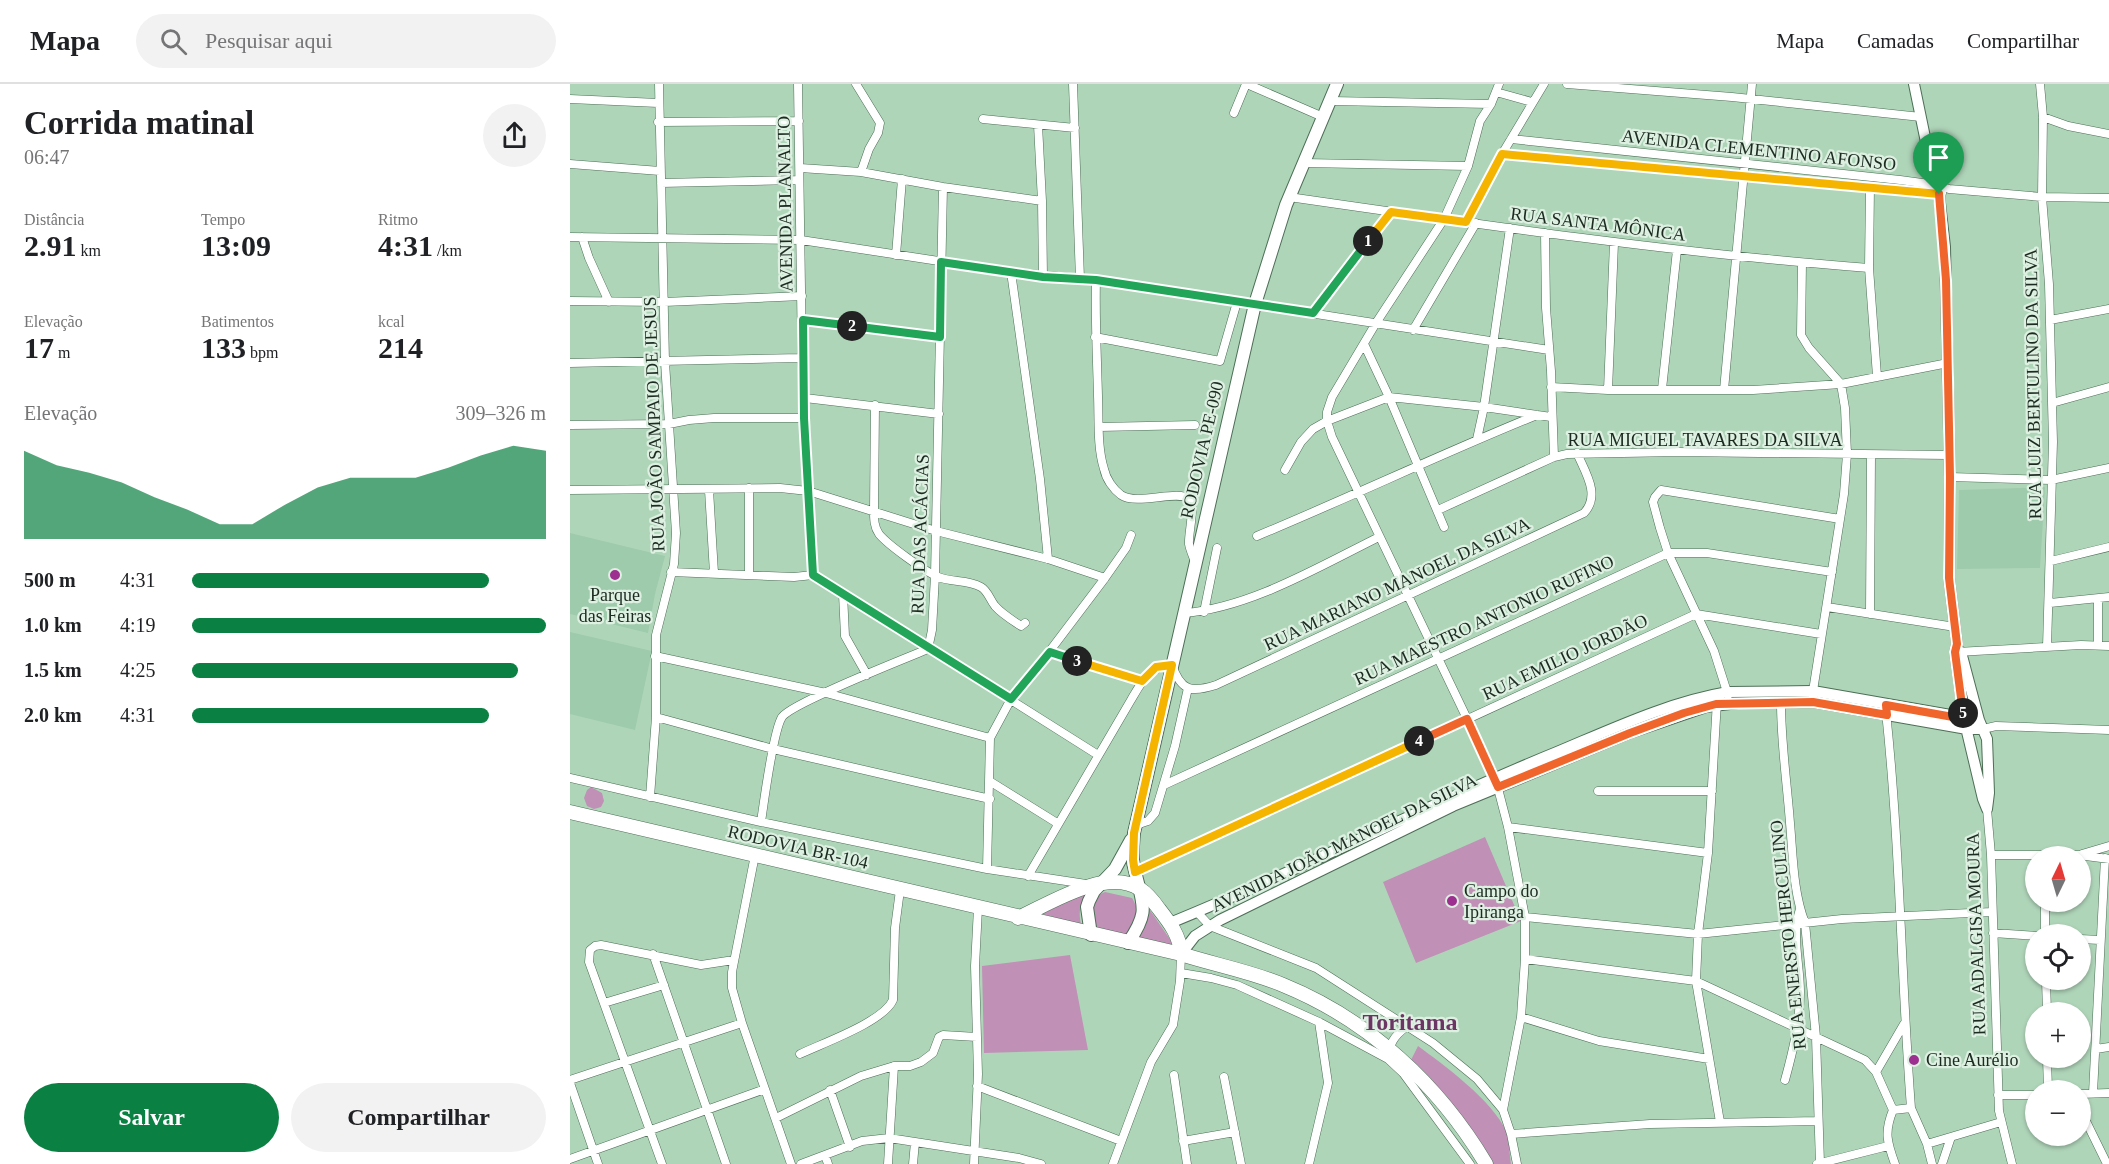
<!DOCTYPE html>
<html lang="pt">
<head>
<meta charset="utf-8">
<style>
	:root { --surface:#fff; --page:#f2f2f2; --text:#202124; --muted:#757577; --line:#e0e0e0; --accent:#0b8043 }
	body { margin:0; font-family:Georgia,serif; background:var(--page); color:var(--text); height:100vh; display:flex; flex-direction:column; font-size:22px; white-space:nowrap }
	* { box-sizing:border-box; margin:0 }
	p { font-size:20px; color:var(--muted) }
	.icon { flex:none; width:33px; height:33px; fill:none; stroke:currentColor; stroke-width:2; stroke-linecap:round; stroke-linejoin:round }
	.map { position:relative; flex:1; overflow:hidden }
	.sheet { display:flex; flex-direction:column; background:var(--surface); width:570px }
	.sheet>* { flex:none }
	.needle { width:39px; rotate:5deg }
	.fabs { position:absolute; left:1455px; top:762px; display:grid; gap:12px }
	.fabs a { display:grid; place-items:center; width:66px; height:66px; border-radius:50%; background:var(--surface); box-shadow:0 2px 4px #0004; font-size:30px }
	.pin { position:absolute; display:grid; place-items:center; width:51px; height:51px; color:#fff; margin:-62px -26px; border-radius:50% 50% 50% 0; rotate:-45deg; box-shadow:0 0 6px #0007 }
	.pin .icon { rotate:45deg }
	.km { position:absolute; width:30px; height:30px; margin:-15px; border-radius:50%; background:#222; color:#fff; font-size:16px; line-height:30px; text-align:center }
	.round { display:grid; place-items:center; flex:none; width:63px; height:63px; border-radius:32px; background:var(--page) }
	.summary { display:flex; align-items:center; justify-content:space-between; height:102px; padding:0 24px }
	h1 { font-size:33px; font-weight:700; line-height:45px }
	.figures { display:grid; grid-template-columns:repeat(3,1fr); gap:9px; height:102px; padding:6px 24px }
	.figures div { display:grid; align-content:center }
	.figures b { font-size:30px; font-weight:700 }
	.figures small { font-size:16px; font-weight:400 }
	.figures p { font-size:16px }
	.chart { height:168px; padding:12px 24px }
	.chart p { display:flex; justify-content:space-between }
	.chart svg { width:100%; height:108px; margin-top:6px; fill:var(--accent); opacity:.7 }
	.cta { display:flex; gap:12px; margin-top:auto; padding:12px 24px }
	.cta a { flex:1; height:69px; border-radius:36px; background:var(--accent); color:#fff; font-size:24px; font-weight:700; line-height:69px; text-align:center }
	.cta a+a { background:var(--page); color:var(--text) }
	ul { padding:0 24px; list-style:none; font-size:20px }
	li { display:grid; grid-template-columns:96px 72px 1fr; align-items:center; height:45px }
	li i { height:15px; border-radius:8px; background:var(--accent) }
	header { display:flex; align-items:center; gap:36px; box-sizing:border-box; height:84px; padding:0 30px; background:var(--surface); border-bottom:2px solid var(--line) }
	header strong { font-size:28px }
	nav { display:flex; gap:33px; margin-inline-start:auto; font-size:21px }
	.search { width:420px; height:54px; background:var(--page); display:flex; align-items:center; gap:15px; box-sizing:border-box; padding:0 21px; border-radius:33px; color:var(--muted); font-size:22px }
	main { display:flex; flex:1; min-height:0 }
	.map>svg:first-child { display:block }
	.built { fill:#9ecbab }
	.green { fill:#c090b7 }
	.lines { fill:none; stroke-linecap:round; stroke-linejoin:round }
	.street-casing { stroke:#4c6f56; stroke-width:9 }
	.secondary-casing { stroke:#4c6f56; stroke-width:12 }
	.primary-casing { stroke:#4c6f56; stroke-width:14 }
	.highway-casing { stroke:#4c6f56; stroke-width:15 }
	.street { stroke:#fff; stroke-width:8 }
	.secondary { stroke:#fff; stroke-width:10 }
	.primary { stroke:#fff; stroke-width:12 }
	.highway { stroke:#fff; stroke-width:14 }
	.split-1-casing { stroke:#fff; stroke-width:12 }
	.split-2-casing { stroke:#fff; stroke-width:12 }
	.split-3-casing { stroke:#fff; stroke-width:12 }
	.split-4-casing { stroke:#fff; stroke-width:12 }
	.split-5-casing { stroke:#fff; stroke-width:12 }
	.split-6-casing { stroke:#fff; stroke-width:12 }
	.split-1 { stroke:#f5b400; stroke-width:8 }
	.split-2 { stroke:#22a559; stroke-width:8 }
	.split-3 { stroke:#22a559; stroke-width:8 }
	.split-4 { stroke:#f5b400; stroke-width:8 }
	.split-5 { stroke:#f0652b; stroke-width:8 }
	.split-6 { stroke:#f0652b; stroke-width:8 }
	.poi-dot { fill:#9c2f8f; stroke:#ddf0e1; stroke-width:2 }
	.labels { text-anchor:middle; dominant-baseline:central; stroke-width:4.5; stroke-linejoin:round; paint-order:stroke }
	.street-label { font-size:18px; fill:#1c2b20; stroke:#ddf0e1 }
	.poi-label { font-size:18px; fill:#1c2b20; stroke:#ddf0e1; text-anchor:start }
	.district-label { font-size:24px; font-weight:bold; fill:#6c3664; stroke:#ddf0e1 }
</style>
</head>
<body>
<header>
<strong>Mapa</strong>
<div class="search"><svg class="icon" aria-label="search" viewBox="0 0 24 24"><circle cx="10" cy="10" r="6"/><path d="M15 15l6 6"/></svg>Pesquisar aqui</div>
<nav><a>Mapa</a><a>Camadas</a><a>Compartilhar</a></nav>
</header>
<main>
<section class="sheet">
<div class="summary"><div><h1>Corrida matinal</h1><p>06:47</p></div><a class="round"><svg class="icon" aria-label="share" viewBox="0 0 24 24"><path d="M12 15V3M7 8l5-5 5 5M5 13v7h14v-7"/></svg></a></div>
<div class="figures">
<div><p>Distância</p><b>2.91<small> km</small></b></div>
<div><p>Tempo</p><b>13:09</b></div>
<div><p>Ritmo</p><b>4:31<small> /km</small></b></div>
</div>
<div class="figures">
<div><p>Elevação</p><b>17<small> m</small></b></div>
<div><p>Batimentos</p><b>133<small> bpm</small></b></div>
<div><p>kcal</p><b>214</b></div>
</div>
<div class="chart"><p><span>Elevação</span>309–326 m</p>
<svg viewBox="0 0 160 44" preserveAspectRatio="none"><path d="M0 44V8L10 14L20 17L30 21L40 27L50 32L60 38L70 38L80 30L90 23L100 19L110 19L120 19L130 15L140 10L150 6L160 8V44z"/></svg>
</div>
<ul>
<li><b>500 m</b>4:31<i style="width:84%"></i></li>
<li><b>1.0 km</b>4:19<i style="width:100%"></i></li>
<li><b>1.5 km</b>4:25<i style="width:92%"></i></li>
<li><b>2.0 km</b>4:31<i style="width:84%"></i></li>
</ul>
<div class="cta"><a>Salvar</a><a>Compartilhar</a></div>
</section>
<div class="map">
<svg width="1539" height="1080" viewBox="0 0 1539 1080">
	<rect width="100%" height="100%" fill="#afd5b9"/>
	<!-- built -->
	<path class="built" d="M 1475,403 L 1470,484 L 1387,485 L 1389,406 Z
		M 0,449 L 95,472 L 85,510 L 78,549 L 0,530 Z
		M 0,548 L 82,567 L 65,646 L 0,630 Z"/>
	<!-- green -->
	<path class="green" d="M 21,703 L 32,709 L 34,717 L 31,723 L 24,725 L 17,722 L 14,714 L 17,706 Z
		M 915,753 L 951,837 L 846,879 L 813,798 Z
		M 521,806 C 513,820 507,822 511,840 L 472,830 Z
		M 535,808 L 562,814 C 572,832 568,835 558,851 L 521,842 C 522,828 520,814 535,808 Z
		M 575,819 L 604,861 L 568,853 Z
		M 500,871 L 518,966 L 414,969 L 412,882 Z
		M 848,962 C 874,981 923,1017 936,1047 C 940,1056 939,1070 941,1080 L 922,1080 L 871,1007 L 841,976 Z"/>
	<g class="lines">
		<!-- street casing -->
		<g class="street-casing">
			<path id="street" d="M 228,0 L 232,274 L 243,491
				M 286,0 L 310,39 L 308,49 L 299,65 L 291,88
				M 503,0 L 510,195
				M 677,0 L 753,33
				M 929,0 L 921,20 L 910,37 L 898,82 L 874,135 L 806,239 L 762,313 L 757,328 L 757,337 L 762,353 L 925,693 L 938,743 L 955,833 L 955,875 L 951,933 L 933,1026
				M 997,0 L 1162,13 L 1351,33
				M 1470,0 L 1473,33 L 1472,113 L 1479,200 L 1483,358 L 1477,563
				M 926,8 L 962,18
				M 0,15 L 88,19
				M 761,17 L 921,20
				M 664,29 L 676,0
				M 1473,33 L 1498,42 L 1539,50
				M 413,35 L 505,44
				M 88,38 L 229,37
				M 468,41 L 472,117 L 473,193
				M 941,55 L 1330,96 L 1367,101 L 1379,105 L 1472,113 L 1539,114
				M 932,70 L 1174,91 L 1369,110 L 1372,109
				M 734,79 L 898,82
				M 0,80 L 90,87
				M 230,84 L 291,88 L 373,103 L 472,117
				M 91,99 L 229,96
				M 1300,103 L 1299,184 L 1307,292
				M 719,113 C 912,141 1105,169 1299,184
				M 896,138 L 932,70 L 974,0
				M 975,149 L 976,224 L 981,287 L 984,373
				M 0,153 L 231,156 L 441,188 L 526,196 L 979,266
				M 12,153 L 19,174 L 39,218
				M 326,171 L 332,95
				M 1232,179 L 1231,251 L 1239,264 L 1271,300 L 1275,324 L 1277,370 L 1274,410 L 1243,607 L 1243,618
				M 441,188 L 470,395 L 478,475
				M 526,196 C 525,235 527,273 528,312 C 529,335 527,363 534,385 C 536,395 543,405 551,411 C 567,422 608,405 619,415 C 626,421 618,450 619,460 C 620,466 623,472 625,478
				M 0,217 L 94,218 L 232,212
				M 743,229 L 821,128
				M 233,236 L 370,253
				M 1480,236 L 1539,225
				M 843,246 L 906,139
				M 525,253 L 650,277 L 667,218
				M 794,260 L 819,313 L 874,443
				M 0,279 L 232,274
				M 981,303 L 1038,306 L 1183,306 L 1271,300 L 1378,279
				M 1092,305 L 1107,166
				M 1038,306 L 1044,159
				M 1154,306 L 1182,0
				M 235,314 L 369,330
				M 1482,319 L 1539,303
				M 305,321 L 304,427 C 304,435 304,443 309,450 C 318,461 353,486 366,492 C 381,499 396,495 411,503 C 418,507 420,516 425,522 C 432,530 442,536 451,542 L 455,539
				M 0,341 L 99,340 L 119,336 L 144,334 L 235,334
				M 529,343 L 625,341
				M 907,355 L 914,323 L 940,144
				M 715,386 L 731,358 L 743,345 L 757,337 L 819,313 L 914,323 L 981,333
				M 1380,393 L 1481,396 L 1539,384
				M 0,406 L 210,404 L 238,407 L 251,411 L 366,447 L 478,475 L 535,494
				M 139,406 L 144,489
				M 868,426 L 984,373 L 997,370 L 1108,368 L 1378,371
				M 687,452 C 781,413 873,369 967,331
				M 1481,477 L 1539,463
				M 101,488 L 224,493 L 243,491 L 528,671
				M 179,490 L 179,404
				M 273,510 L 275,552 L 297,591
				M 1528,515 L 1528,561
				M 1480,519 L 1539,513
				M 1257,523 L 1385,543
				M 634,528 L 647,464
				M 614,529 C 680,524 750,482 809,453
				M 1300,530 L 1301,371
				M 479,568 L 572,597
				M 1387,568 L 1511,561 L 1539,562
				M 85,572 L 256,609 L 420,654
				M 1158,611 L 1144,567 L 1098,469 L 1090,444 L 1083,418 L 1085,413 L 1091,406 L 1270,435
				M 1147,617 L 1138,769 L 1128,850 L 1126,897 L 1150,1038
				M 1211,619 C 1211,659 1217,699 1220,739 C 1223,772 1223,808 1235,839 L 1246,953 L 1250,1080
				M 1316,628 C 1330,760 1331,892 1341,1024
				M 86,633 L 203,665 L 420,715
				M 1413,645 L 1426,642 L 1539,646
				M 0,694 L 191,738 L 417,785 L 516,800
				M 421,698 L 487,739
				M 594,701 L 1098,469 L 1137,469 L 1262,488
				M 1028,707 L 1142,707
				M 80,713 L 86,633 L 86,551 L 104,480 L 106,449 L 95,278 L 89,0
				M 1417,725 L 1421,771 L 1429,1027 L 1442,1080
				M 191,738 C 194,718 203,647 212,633 C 222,619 334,575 358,565 L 362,546 L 365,492 L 373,103
				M 566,741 L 578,737 L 585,729 L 605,662 L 618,604
				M 938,743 L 1138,769
				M 1512,770 L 1539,762
				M 185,771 L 162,888 L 162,904 L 172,939 L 221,1080
				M 1421,771 L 1508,771 L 1539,775
				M 417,785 L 420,654 L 441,615 L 479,568 L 535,494 L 556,464 L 561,451
				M 565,788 L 1126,530 L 1251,550
				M 458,792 L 561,616 C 571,599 579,582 602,581 C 611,607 621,609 646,601 L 1014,429 C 1031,411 1015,388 1007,369
				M 1475,824 L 1475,850
				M 627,828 L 640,842 L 746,884 L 863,959 L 907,995 L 933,1026 L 941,1050 L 947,1080
				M 955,833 L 1128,850 L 1272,835 L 1422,828
				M 1423,849 L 1466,852
				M 1510,855 L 1530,856
				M 83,870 L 156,1080
				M 955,875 L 1126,897 L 1295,976 L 1306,988 L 1323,1026 C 1314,1048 1317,1058 1325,1080
				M 611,889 L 641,894 L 667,901 L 749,938 L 818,975
				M 1476,896 L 1477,928
				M 34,919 L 94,901
				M 951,933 L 1029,957 L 1139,975
				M 836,943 C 824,952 819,960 818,975 L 833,989 L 900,1080
				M 1526,965 L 1539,963
				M 230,970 C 253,959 313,938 323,916 L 325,844 L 330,806
				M 1477,974 L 1478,1006
				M 1306,988 L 1334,940
				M 604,991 L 617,1080
				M 654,993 L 671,1080
				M 0,996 L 172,939
				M 1215,996 C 1223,967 1230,938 1230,908 C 1230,881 1221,851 1230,825
				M 0,999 L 28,1080
				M 407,1002 L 551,1057
				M 260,1006 L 280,1063
				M 1523,1009 L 1535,774
				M 1510,1010 L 1539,1009
				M 1428,1011 L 1466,1011
				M 1510,1025 L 1537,1080
				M 1323,1026 L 1341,1024 L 1357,1060 L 1362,1080
				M 206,1034 L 291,992 L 324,982 L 340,982 L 351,978 L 363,969 L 369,953 L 373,951 L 407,953
				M 941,1050 L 1080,1040 L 1248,1037
				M 1488,1053 L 1492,1052
				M 613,1057 L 665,1048
				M 1357,1060 L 1431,1038
				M 255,1071 L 258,1080
				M 0,1075 L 195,1005
				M 92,1080 L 19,878 L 20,866 L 25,862 L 31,861 L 131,881 L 164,876
				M 231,1080 L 292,1057 L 319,1054 L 449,1074 L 471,1080
				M 318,1080 L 324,982
				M 343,1080 L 345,1058
				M 404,1080 L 408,990 L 405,882 L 408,824
				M 543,1080 L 581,978 L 603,941 L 610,897 L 611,870
				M 739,1080 L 758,999 L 749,938
				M 1247,1080 L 1318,1062
				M 1372,1080 L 1381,1053"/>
		</g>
		<!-- secondary casing -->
		<g class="secondary-casing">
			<path id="secondary" d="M 1344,0 L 1357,63 L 1369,110 L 1375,163 L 1380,393 L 1379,494 L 1387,560 L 1385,568 L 1394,635 L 1413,715 L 1417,725
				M 1391,568 L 1409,636 L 1417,655 L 1419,709 L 1417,725
				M 600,839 C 731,786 856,721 987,668 C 1042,645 1099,618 1158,608 L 1243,607 L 1409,636
				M 611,870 L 625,852 L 650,836 L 883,722 L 1060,649 L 1136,623 L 1168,619 L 1243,618 L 1397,645 L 1413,645"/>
		</g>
		<!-- primary casing -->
		<g class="primary-casing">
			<path id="primary" d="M 521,851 L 517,823 L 519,817 L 524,807 L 545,785 L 561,756
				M 558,859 C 580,827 573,822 565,787 C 561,775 563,762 564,749 L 685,220 L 716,121 L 767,0"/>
		</g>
		<!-- highway casing -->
		<g class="highway-casing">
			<path id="highway" d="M 0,728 L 611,870 C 645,881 680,887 713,901 C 799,936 869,1001 916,1080
				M 448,834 C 481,819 536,783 570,805 C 578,810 584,818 589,825 C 600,839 610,852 611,870"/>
		</g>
		<!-- street -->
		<use href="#street" class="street"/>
		<!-- secondary -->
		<use href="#secondary" class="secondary"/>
		<!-- primary -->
		<use href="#primary" class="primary"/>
		<!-- highway -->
		<use href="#highway" class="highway"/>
	</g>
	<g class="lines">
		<!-- split-1 casing -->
		<g class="split-1-casing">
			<path id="split-1" d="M 798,157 L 821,128 L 896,138 L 932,70 L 1369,110"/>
		</g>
		<!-- split-2 casing -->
		<g class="split-2-casing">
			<path id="split-2" d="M 282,242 L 370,253 L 371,178 L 473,193 L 526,196 L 743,229 L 798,157"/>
		</g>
		<!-- split-3 casing -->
		<g class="split-3-casing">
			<path id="split-3" d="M 282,242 L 233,236 L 234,334 L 243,491 L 441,615 L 480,568 L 507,577"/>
		</g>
		<!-- split-4 casing -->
		<g class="split-4-casing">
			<path id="split-4" d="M 507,577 L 572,597 L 586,583 L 602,581 L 564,749 L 563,776 L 565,788 L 849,657"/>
		</g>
		<!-- split-5 casing -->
		<g class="split-5-casing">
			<path id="split-5" d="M 849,657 L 897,635 L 928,703 L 1060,649 L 1114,629 L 1146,620 L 1243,618 L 1317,631 L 1316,621 L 1394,635 L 1393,629"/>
		</g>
		<!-- split-6 casing -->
		<g class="split-6-casing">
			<path id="split-6" d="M 1369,110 L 1376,196 L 1380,393 L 1379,494 L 1387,560 L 1385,568 L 1393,629"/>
		</g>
		<!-- split-1 -->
		<use href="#split-1" class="split-1"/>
		<!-- split-2 -->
		<use href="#split-2" class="split-2"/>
		<!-- split-3 -->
		<use href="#split-3" class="split-3"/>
		<!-- split-4 -->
		<use href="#split-4" class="split-4"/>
		<!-- split-5 -->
		<use href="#split-5" class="split-5"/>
		<!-- split-6 -->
		<use href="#split-6" class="split-6"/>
	</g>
	<!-- markers -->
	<g class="poi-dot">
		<circle cx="45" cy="491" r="6"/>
		<circle cx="882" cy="817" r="6"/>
		<circle cx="1344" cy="976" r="6"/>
	</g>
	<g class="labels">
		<!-- street labels -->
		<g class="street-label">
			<text transform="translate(1189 66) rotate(6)">AVENIDA CLEMENTINO AFONSO</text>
			<text transform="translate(215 120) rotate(-91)">AVENIDA PLANALTO</text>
			<text transform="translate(1028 140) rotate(7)">RUA SANTA MÔNICA</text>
			<text transform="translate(1463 300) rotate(-91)">RUA LUIZ BERTULINO DA SILVA</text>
			<text transform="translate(84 340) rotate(-92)">RUA JOÃO SAMPAIO DE JESUS</text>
			<text x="1135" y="356">RUA MIGUEL TAVARES DA SILVA</text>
			<text transform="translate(632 366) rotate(-77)">RODOVIA PE-090</text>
			<text transform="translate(350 450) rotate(-88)">RUA DAS ACÁCIAS</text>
			<text transform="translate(827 500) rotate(-25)">RUA MARIANO MANOEL DA SILVA</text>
			<text transform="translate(914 536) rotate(-25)">RUA MAESTRO ANTONIO RUFINO</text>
			<text transform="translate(995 573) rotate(-25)">RUA EMILIO JORDÃO</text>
			<text transform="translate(774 759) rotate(-26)">AVENIDA JOÃO MANOEL DA SILVA</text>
			<text transform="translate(228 763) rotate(13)">RODOVIA BR-104</text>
			<text transform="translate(1406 850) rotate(-92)">RUA ADALGISA MOURA</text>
			<text transform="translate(1218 851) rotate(-96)">RUA ENERSTO HERCULINO</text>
		</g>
		<!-- poi labels -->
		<g class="poi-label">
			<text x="45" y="511" text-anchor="middle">Parque<tspan x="45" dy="21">das Feiras</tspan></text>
			<text x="894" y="807">Campo do<tspan x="894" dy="21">Ipiranga</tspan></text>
			<text x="1356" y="976">Cine Aurélio</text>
		</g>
		<!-- district labels -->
		<g class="district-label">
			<text x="840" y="938">Toritama</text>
		</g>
	</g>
</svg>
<div class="fabs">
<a><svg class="needle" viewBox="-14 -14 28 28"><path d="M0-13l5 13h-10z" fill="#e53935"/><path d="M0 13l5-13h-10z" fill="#757577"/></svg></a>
<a><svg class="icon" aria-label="locate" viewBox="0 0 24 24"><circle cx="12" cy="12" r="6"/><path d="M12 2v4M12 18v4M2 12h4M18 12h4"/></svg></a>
<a>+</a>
<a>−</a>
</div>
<div class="pin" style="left:1369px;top:110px;background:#1e9e55"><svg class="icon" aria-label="arrive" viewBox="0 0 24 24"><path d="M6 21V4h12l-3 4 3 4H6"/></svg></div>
<b class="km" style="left:798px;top:157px">1</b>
<b class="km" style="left:282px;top:242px">2</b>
<b class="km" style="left:507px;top:577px">3</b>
<b class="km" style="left:849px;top:657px">4</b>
<b class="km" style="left:1393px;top:629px">5</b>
</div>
</main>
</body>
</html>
